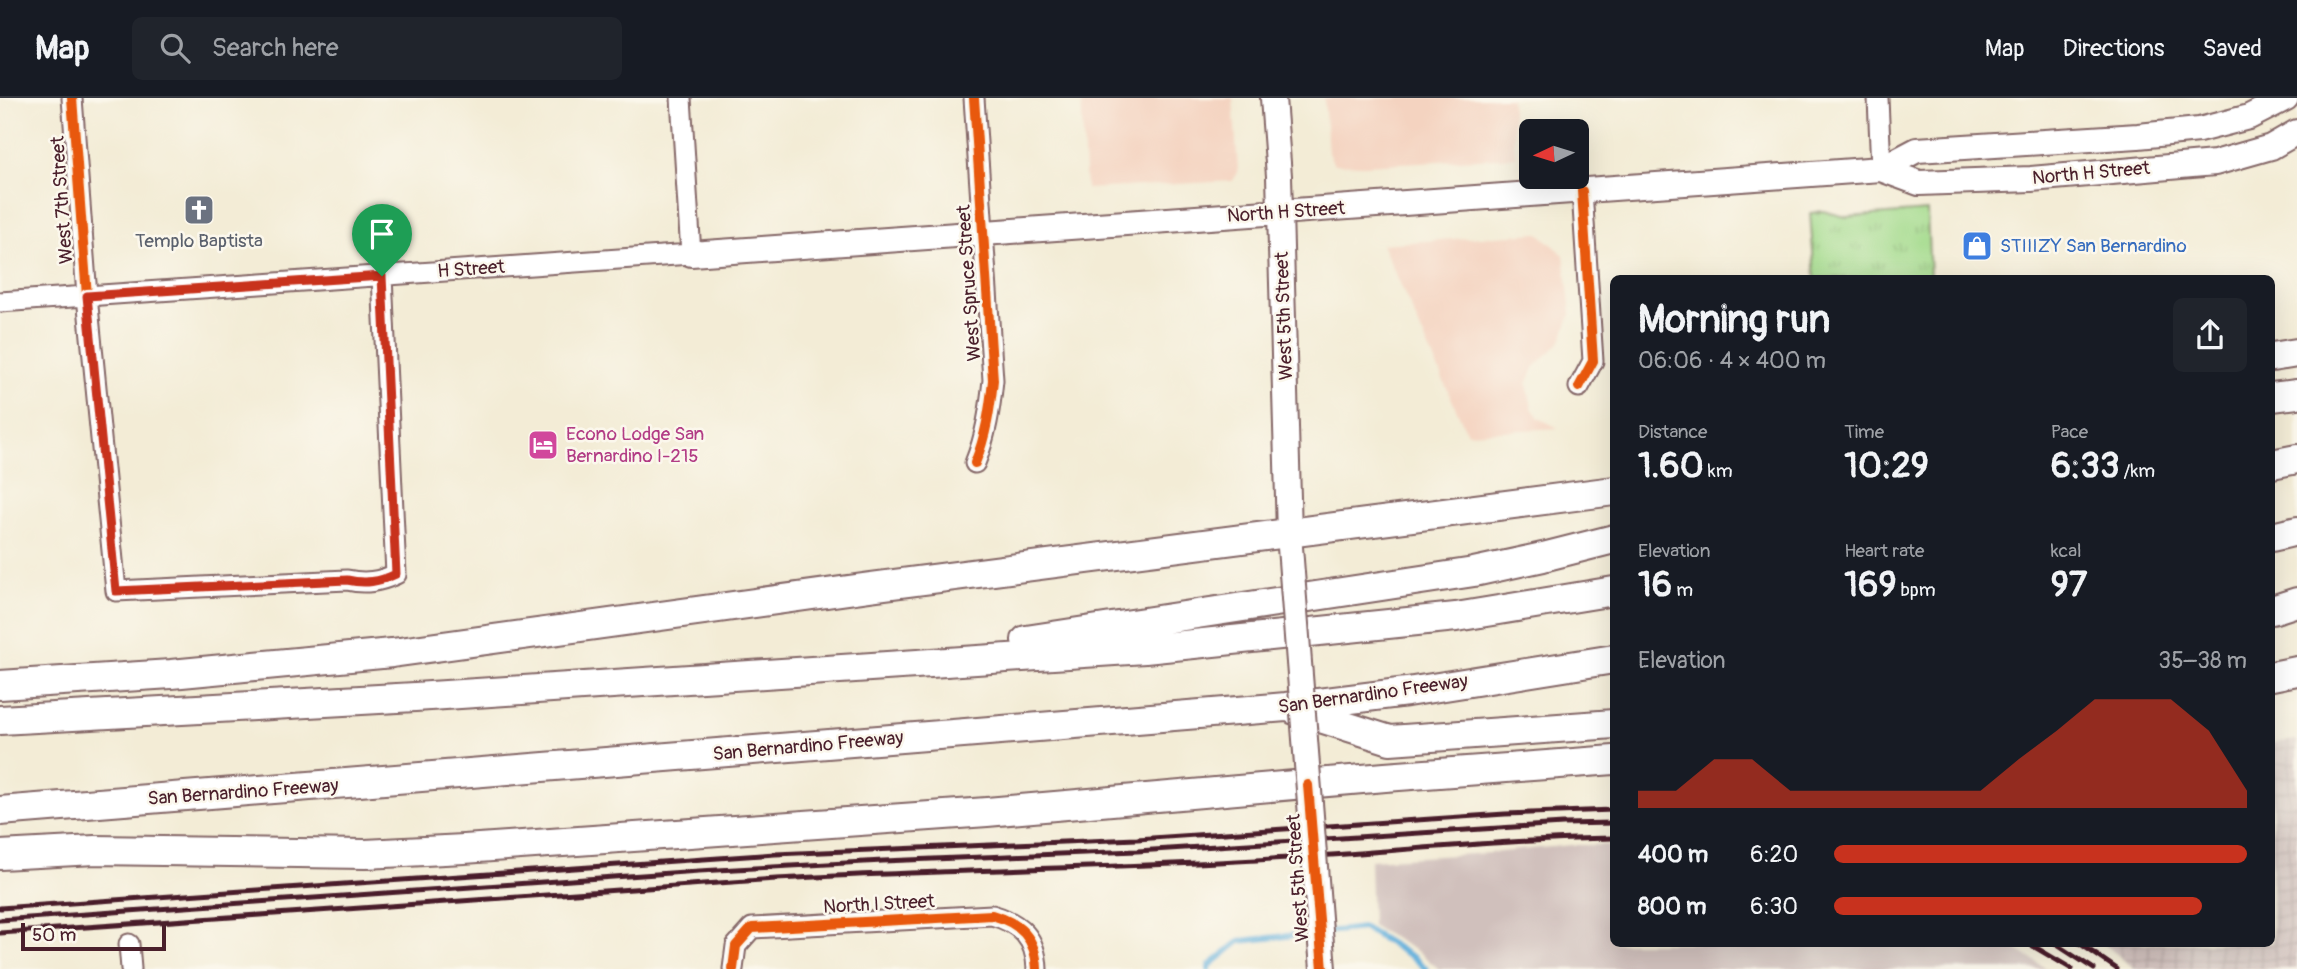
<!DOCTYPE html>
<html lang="en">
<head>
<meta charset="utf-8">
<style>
	:root { --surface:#171b24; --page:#20242c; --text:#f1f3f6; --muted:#9ea1a6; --line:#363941; --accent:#c8321e }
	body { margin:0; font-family:Pangolin,sans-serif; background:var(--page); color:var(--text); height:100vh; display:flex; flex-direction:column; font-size:26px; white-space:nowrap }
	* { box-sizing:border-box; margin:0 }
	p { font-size:23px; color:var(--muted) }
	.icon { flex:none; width:38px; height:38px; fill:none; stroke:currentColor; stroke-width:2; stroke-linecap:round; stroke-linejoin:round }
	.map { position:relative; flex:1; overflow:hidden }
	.details { position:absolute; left:1610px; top:177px; width:665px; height:672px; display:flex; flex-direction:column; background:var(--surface); border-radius:10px; box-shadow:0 7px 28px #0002 }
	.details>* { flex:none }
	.needle { width:46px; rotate:266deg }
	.buttons { position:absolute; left:1519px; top:21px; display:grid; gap:14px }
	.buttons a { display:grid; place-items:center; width:70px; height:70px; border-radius:10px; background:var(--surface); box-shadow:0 7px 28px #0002; font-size:35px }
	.scale { position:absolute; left:21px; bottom:18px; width:145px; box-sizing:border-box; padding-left:7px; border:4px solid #4a1f2b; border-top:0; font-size:19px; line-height:24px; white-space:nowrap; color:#4a1f2b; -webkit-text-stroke:5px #fbf7ec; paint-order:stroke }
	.pin { position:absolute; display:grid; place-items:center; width:60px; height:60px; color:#fff; margin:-72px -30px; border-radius:50% 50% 50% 0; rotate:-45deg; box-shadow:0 0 7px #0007 }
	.pin .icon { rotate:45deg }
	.round { display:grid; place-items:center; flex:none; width:74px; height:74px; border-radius:10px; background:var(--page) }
	.head { display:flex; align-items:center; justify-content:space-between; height:119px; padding:0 28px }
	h1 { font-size:38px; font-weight:800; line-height:52px }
	.figures { display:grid; grid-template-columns:repeat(3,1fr); gap:10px; height:119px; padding:7px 28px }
	.figures div { display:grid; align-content:center }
	.figures b { font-size:35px; font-weight:800 }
	.figures small { font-size:19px; font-weight:400 }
	.figures p { font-size:19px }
	.chart { height:196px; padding:14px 28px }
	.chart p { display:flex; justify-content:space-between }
	.chart svg { width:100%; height:126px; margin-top:7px; fill:var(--accent); opacity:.7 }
	ul { padding:0 28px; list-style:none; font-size:23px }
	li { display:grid; grid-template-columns:112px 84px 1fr; align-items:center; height:52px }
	li i { height:18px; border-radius:9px; background:var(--accent) }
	header { display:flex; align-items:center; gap:42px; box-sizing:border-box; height:98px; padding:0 35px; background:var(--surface); border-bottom:2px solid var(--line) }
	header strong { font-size:33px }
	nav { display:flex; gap:38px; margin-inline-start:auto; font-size:24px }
	.search { width:490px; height:63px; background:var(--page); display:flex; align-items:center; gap:18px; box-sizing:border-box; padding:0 24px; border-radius:10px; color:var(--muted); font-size:26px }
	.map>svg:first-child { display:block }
	.built { fill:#f4d3c0 }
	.industrial { fill:url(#industrial-grid) }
	.railway { fill:#d0c0bc }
	.grass { fill:url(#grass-tufts); stroke:#767c5b; stroke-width:2 }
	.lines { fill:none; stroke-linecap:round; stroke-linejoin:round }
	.stream { stroke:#61afdb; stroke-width:6 }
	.minor-casing { stroke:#856767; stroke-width:23 }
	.major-casing { stroke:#856767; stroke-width:28 }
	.highway-casing { stroke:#856767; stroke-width:32 }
	.minor { stroke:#fff; stroke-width:19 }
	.major { stroke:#fff; stroke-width:24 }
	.highway { stroke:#fff; stroke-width:28 }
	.rail { stroke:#4a1f2b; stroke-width:5 }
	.major-bridge-casing { stroke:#856767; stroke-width:28; stroke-linecap:butt }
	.major-bridge { stroke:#fff; stroke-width:24 }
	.cycleway-casing { stroke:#fbf7ec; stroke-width:15 }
	.cycleway { stroke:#e8590c; stroke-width:10 }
	.route-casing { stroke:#fff; stroke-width:14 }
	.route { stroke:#c8321e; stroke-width:9 }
	.labels { text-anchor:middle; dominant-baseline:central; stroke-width:5; stroke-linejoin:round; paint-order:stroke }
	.street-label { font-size:19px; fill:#4a1f2b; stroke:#fbf7ec }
	.worship-label { font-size:19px; fill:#5b616d; stroke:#fbf7ec }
	.shop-label { font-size:19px; fill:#366cbe; stroke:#fbf7ec; text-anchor:start }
	.hotel-label { font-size:19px; fill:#b23c85; stroke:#fbf7ec; text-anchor:start }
</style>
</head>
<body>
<header>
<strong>Map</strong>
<div class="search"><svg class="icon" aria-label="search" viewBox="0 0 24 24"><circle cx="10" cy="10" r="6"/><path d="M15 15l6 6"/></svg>Search here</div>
<nav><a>Map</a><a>Directions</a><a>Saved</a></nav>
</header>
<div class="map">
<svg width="2297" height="871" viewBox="0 0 2297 871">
	<defs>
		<pattern id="industrial-grid" width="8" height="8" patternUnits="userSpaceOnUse" patternTransform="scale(1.75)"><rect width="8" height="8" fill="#d0c0bc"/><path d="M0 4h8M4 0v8" fill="none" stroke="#b4a5a2"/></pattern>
		<pattern id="grass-tufts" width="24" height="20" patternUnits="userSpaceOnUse" patternTransform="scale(1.75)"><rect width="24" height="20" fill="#a2da8b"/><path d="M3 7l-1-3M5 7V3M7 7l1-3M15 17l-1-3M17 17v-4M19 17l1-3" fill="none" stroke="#8dbb78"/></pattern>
	</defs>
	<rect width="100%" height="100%" fill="#fbf7ec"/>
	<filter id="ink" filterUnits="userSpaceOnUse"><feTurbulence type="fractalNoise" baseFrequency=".0143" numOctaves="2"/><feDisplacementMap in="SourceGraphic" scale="14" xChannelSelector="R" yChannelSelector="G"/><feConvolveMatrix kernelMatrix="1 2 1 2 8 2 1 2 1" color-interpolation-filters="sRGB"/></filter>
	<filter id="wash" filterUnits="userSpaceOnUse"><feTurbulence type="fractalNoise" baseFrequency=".00686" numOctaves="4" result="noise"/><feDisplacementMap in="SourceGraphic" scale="28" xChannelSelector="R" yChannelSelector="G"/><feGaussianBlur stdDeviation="1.57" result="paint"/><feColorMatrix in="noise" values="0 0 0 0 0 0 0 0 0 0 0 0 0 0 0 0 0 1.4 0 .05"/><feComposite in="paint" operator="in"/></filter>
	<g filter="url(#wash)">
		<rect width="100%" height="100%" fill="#f3ecd6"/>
		<!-- built -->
		<path class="built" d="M 1081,0 L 1233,0 L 1238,72 L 1233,83 L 1086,91 Z
			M 1324,0 L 1511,0 L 1515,59 L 1364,67 L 1334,66 L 1328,55 Z
			M 1539,135 L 1564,157 L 1571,216 L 1561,243 L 1534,270 L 1527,286 L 1532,310 L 1539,320 L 1558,330 L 1467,335 L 1382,146 Z"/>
		<!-- industrial -->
		<path class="industrial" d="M 2297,642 L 2297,871 L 2135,871 L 2103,845 L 2272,845 L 2272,645 Z"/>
		<!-- railway -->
		<path class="railway" d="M 1571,747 L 1613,747 L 1614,845 L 2007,845 L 2047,871 L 1439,871 L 1420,855 L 1372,828 L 1370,762 L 1490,755 Z"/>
		<!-- grass -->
		<path class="grass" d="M 1823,113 L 1846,119 L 1927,113 L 1930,180 L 1815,180 L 1810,115 Z"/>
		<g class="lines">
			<!-- stream -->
			<path class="stream" d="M 1325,834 L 1364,830 L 1414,860 L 1426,871
				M 1209,871 L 1209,868 L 1240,843 L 1314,835"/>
		</g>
	</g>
	<g filter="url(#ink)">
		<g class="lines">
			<!-- minor casing -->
			<g class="minor-casing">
				<path id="minor" d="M 72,0 L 87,198 L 116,493 L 347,482 C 365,486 379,484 396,476 L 382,178
					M 974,0 L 993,282 C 990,311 986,338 975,365
					M 1878,0 L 1881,71
					M 0,204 L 691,156 L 681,0
					M 1579,289 L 1593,263 L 1582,93
					M 129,846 L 131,871
					M 733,871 L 736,848 L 752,830 L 992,817 C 1020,825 1036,840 1037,871"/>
			</g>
			<!-- major casing -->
			<g class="major-casing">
				<path id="major" d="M 1273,0 L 1279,78 L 1289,436 L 1292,475
					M 1881,71 L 1919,85 L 2031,81 L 2215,65 L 2271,49 L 2297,34
					M 691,156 L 1881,71 L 1917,52 L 2138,38 L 2199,32 L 2249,19 L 2286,0"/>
			</g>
			<!-- highway casing -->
			<g class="highway-casing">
				<path id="highway" d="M 2272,259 L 2297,255
					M 2272,299 L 2297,296
					M 2272,366 L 2297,361
					M 2272,439 L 2297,433
					M 2272,512 L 2297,504
					M 1026,542 L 1474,474 L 1543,459 L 1614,441
					M 2272,578 L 2297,573
					M 0,587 L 171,576 L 392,555 L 870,489 L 1614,393
					M 1295,612 L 1390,642 L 1614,626
					M 0,622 L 415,599 L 1145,551 L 1456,519 L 1614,493
					M 0,713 L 1286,609 L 1407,594 L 1614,561
					M 0,757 L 95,752 L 365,756 L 464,751 L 987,714 L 1385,679 L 1614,662"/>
			</g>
			<!-- minor -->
			<use href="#minor" class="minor"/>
			<!-- major -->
			<use href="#major" class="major"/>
			<!-- highway -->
			<use href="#highway" class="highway"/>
			<!-- rail -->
			<path class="rail" d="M 0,810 L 775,756 L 1137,741 L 1505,716 L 1614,712
				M 0,822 L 699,773 L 883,763 L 1137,753 L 1563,726 L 1614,725
				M 0,835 L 776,781 C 929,772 1083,771 1237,763 C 1363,757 1488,742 1614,740
				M 2028,845 L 2072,871
				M 2054,845 L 2094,871
				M 2079,845 L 2117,871"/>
			<!-- major-bridge casing -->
			<g class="major-bridge-casing">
				<path id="major-bridge" d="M 1292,475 L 1323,871"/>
			</g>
			<!-- major-bridge -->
			<use href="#major-bridge" class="major-bridge"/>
			<!-- cycleway casing -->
			<g class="cycleway-casing">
				<path id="cycleway" d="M 72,0 L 87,198 L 116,493 L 347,482 C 365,486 379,484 396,476 L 382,178
					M 974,0 L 993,282 C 990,311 986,338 975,365
					M 1579,289 L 1593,263 L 1582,93
					M 1308,687 L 1323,871
					M 733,871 L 736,848 L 752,830 L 992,817 C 1020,825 1036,840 1037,871"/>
			</g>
			<!-- cycleway -->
			<use href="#cycleway" class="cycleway"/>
		</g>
	</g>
	<g class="lines" filter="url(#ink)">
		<!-- route casing -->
		<g class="route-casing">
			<path id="route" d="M 382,178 L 396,476 C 379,484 365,486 347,482 L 116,493 L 87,198 Z"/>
		</g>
		<!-- route -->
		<use href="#route" class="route"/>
	</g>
	<!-- icons -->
	<defs>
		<g id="church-square" transform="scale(1.575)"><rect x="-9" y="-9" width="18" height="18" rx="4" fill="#6b7280" stroke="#fbf7ec"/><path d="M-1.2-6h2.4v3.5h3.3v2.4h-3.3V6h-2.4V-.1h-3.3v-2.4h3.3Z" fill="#fff"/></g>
		<g id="shop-square" transform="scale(1.575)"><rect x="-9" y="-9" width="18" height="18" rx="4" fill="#3f7fe0" stroke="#fbf7ec"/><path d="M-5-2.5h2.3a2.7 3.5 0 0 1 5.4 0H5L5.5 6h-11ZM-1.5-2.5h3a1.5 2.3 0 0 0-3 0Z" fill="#fff"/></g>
		<g id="hotel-square" transform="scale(1.575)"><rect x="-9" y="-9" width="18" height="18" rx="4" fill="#d1479c" stroke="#fbf7ec"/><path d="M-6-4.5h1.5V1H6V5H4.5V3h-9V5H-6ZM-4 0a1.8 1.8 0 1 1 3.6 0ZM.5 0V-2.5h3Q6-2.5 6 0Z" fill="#fff"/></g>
	</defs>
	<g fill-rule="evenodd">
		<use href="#church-square" x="199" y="112"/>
		<use href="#shop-square" x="1977" y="148"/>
		<use href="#hotel-square" x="543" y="347"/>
	</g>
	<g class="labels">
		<!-- street labels -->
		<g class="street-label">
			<text transform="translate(2091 75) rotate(-5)">North H Street</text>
			<text transform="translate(62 102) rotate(-94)">West 7th Street</text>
			<text transform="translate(1286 114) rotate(-4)">North H Street</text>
			<text transform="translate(471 171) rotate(-4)">H Street</text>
			<text transform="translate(969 185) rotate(-94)">West Spruce Street</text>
			<text transform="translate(1284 218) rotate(-92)">West 5th Street</text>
			<text transform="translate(1373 596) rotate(-8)">San Bernardino Freeway</text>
			<text transform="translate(808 648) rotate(-5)">San Bernardino Freeway</text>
			<text transform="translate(243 694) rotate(-4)">San Bernardino Freeway</text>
			<text transform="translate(1298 780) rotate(-94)">West 5th Street</text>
			<text transform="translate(879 806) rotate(-3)">North I Street</text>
		</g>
		<!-- worship labels -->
		<g class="worship-label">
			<text x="199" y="143">Templo Baptista</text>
		</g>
		<!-- shop labels -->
		<g class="shop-label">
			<text x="2000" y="148">STIIIZY San Bernardino</text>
		</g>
		<!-- hotel labels -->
		<g class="hotel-label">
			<text x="566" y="336">Econo Lodge San<tspan x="566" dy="22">Bernardino I-215</tspan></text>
		</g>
	</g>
</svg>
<div class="buttons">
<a><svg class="needle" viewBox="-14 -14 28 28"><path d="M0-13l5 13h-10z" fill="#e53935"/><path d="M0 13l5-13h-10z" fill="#9ea1a6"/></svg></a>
</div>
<div class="scale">50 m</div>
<div class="pin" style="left:382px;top:178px;background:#1e9e55"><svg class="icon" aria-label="arrive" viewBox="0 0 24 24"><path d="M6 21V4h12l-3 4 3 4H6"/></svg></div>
<section class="details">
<div class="head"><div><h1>Morning run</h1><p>06:06 · 4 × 400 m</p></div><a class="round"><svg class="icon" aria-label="share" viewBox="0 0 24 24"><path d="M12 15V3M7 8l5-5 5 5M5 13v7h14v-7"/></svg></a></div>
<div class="figures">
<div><p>Distance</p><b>1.60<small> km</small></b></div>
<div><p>Time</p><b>10:29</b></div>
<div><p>Pace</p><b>6:33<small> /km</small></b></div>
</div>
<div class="figures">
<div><p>Elevation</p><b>16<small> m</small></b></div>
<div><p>Heart rate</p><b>169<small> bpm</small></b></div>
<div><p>kcal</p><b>97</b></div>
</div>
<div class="chart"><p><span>Elevation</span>35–38 m</p>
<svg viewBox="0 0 160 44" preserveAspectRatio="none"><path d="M0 44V38L10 38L20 27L30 27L40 38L50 38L60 38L70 38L80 38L90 38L100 27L110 17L120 6L130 6L140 6L150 17L160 38V44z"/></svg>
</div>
<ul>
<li><b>400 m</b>6:20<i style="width:100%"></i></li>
<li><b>800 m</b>6:30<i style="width:89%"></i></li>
</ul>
</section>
</div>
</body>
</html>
